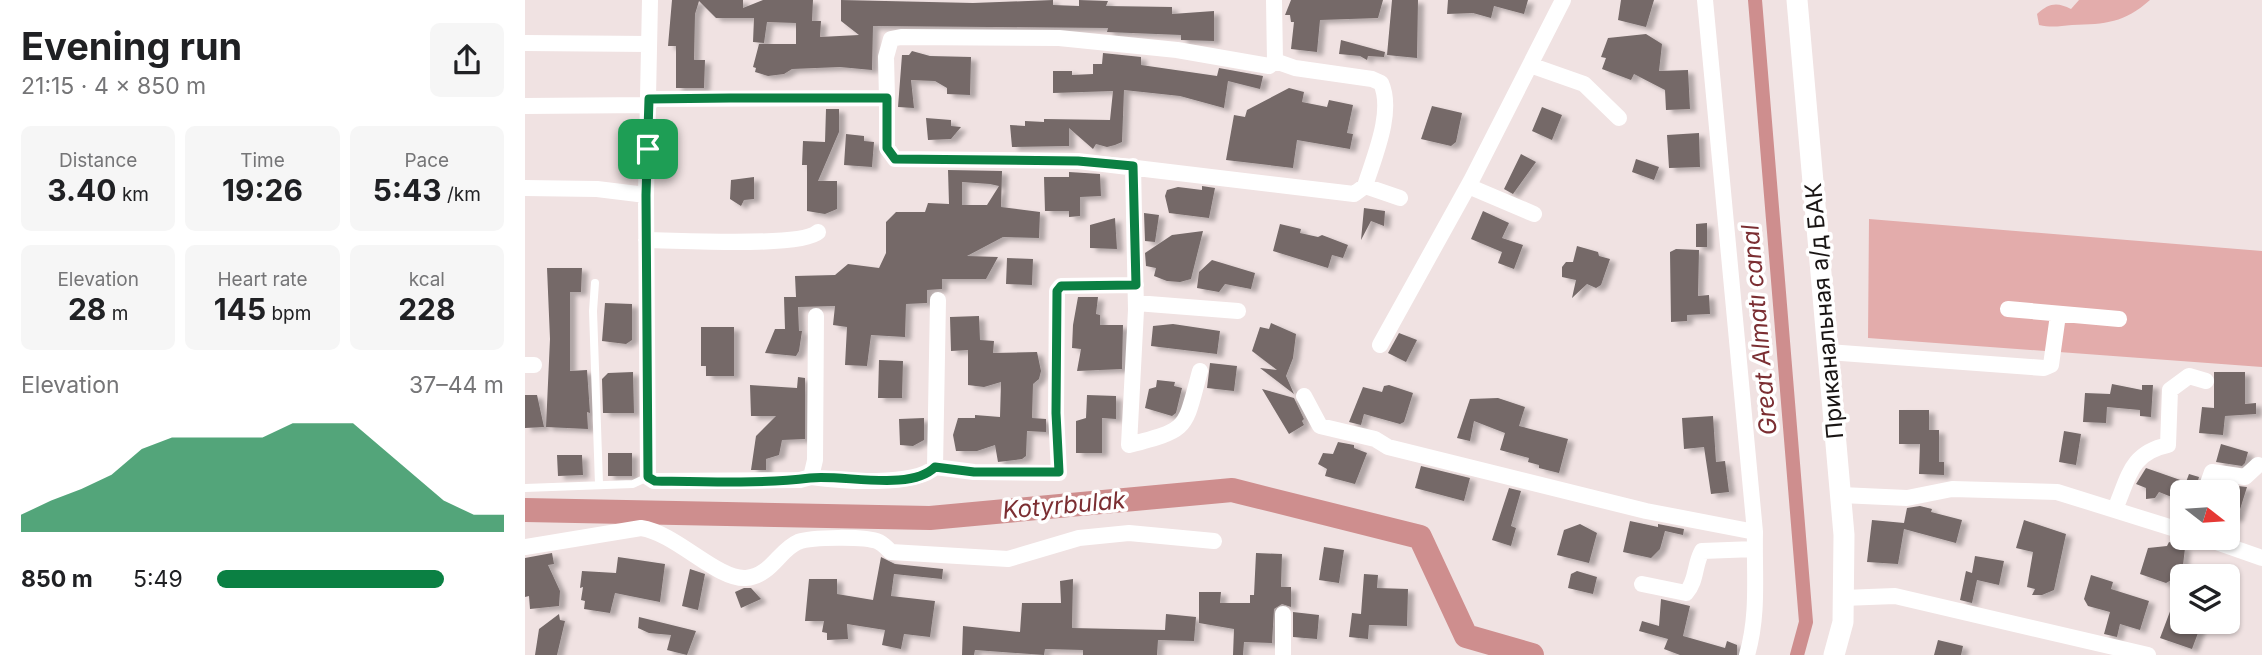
<!DOCTYPE html>
<html lang="en">
<head>
<meta charset="utf-8">
<style>
	:root { --surface:#fff; --page:#f6f6f6; --text:#202124; --muted:#757577; --accent:#0b8043 }
	body { margin:0; font-family:Inter,sans-serif; background:var(--page); color:var(--text); height:100vh; display:flex; flex-direction:column; font-size:26px; white-space:nowrap }
	* { box-sizing:border-box; margin:0 }
	p { font-size:23px; color:var(--muted) }
	.icon { flex:none; width:38px; height:38px; fill:none; stroke:currentColor; stroke-width:2; stroke-linecap:round; stroke-linejoin:round }
	.map { position:relative; flex:1; overflow:hidden }
	.details { display:flex; flex-direction:column; background:var(--surface); width:525px }
	.details>* { flex:none }
	.needle { width:46px; rotate:107deg }
	.fabs { position:absolute; left:1645px; top:480px; display:grid; gap:14px }
	.fabs a { display:grid; place-items:center; width:70px; height:70px; border-radius:10px; background:var(--surface); box-shadow:0 2px 5px #0004; font-size:35px }
	.pin { position:absolute; display:grid; place-items:center; width:60px; height:60px; color:#fff; margin:-30px; border-radius:14px; box-shadow:0 4px 10px #0006 }
	.round { display:grid; place-items:center; flex:none; width:74px; height:74px; border-radius:10px; background:var(--page) }
	.head { display:flex; align-items:center; justify-content:space-between; height:119px; padding:0 21px }
	h1 { font-size:38px; font-weight:700; line-height:52px }
	.stats { display:grid; grid-template-columns:repeat(3,1fr); gap:10px; height:119px; padding:7px 21px }
	.stats div { display:grid; align-content:center; border-radius:10px; background:var(--page); text-align:center }
	.stats b { font-size:30px; font-weight:700 }
	.stats small { font-size:19px; font-weight:400 }
	.stats p { font-size:19px }
	.chart { height:196px; padding:14px 21px }
	.chart p { display:flex; justify-content:space-between }
	.chart svg { width:100%; height:126px; margin-top:7px; fill:var(--accent); opacity:.7 }
	ul { padding:0 21px; list-style:none; font-size:23px }
	li { display:grid; grid-template-columns:112px 84px 1fr; align-items:center; height:52px }
	li i { height:18px; border-radius:9px; background:var(--accent) }
	main { display:flex; flex:1; min-height:0 }
	.map>svg:first-child { display:block }
	.green { fill:#e3acab }
	.lines { fill:none; stroke-linecap:round; stroke-linejoin:round }
	.canal { stroke:#ce8e8e; stroke-width:14 }
	.river { stroke:#ce8e8e; stroke-width:24 }
	.building { fill:#746968; fill-rule:evenodd; filter:url(#shadow) }
	.lane { stroke:#fff; stroke-width:8 }
	.street { stroke:#fff; stroke-width:16 }
	.secondary { stroke:#fff; stroke-width:21 }
	.route-casing { stroke:#fff; stroke-width:14 }
	.route { stroke:#0b8043; stroke-width:9 }
	.labels { text-anchor:middle; dominant-baseline:central; stroke-width:7; stroke-linejoin:round; paint-order:stroke }
	.street-label { font-size:23px; fill:#191514; stroke:#fff }
	.water-label { font-size:24px; font-style:italic; fill:#7b2e32; stroke:#fff }
</style>
</head>
<body>
<main>
<section class="details">
<div class="head"><div><h1>Evening run</h1><p>21:15 · 4 × 850 m</p></div><a class="round"><svg class="icon" aria-label="share" viewBox="0 0 24 24"><path d="M12 15V3M7 8l5-5 5 5M5 13v7h14v-7"/></svg></a></div>
<div class="stats">
<div><p>Distance</p><b>3.40<small> km</small></b></div>
<div><p>Time</p><b>19:26</b></div>
<div><p>Pace</p><b>5:43<small> /km</small></b></div>
</div>
<div class="stats">
<div><p>Elevation</p><b>28<small> m</small></b></div>
<div><p>Heart rate</p><b>145<small> bpm</small></b></div>
<div><p>kcal</p><b>228</b></div>
</div>
<div class="chart"><p><span>Elevation</span>37–44 m</p>
<svg viewBox="0 0 160 44" preserveAspectRatio="none"><path d="M0 44V38L10 33L20 29L30 24L40 15L50 11L60 11L70 11L80 11L90 6L100 6L110 6L120 15L130 24L140 33L150 38L160 38V44z"/></svg>
</div>
<ul>
<li><b>850 m</b>5:49<i style="width:79%"></i></li>
</ul>
</section>
<div class="map">
<svg width="1737" height="655" viewBox="0 0 1737 655">
	<defs>
		<filter id="shadow"><feDropShadow dx="6" dy="3.5" stdDeviation="2" flood-color="#0004"/></filter>
	</defs>
	<rect width="100%" height="100%" fill="#f0e2e2"/>
	<!-- green -->
	<path class="green" d="M 1554,0 L 1625,0 C 1599,23 1581,24 1547,25 C 1535,26 1527,28 1514,25 L 1512,14 C 1524,3 1532,2 1546,9 Z
		M 1344,219 L 1737,251 L 1737,367 L 1343,338 Z"/>
	<g class="lines">
		<!-- canal -->
		<path class="canal" d="M 1230,0 L 1281,622 L 1272,655"/>
		<!-- river -->
		<path class="river" d="M 0,510 L 405,518 L 707,490 L 895,537 L 941,636 L 1007,655"/>
	</g>
	<!-- building -->
	<path class="building" d="M 147,0 L 218,0 L 218,8 L 238,0 L 288,0 L 287,21 L 296,21 L 295,37 L 334,35 L 316,21 L 316,0 L 448,3 L 528,0 L 528,5 L 554,6 L 554,0 L 583,1 L 581,6 L 647,7 L 647,14 L 689,11 L 689,41 L 656,40 L 656,35 L 582,32 L 583,28 L 348,26 L 347,70 L 315,67 L 267,69 L 259,74 L 243,76 L 230,72 L 231,68 L 228,67 L 234,44 L 271,44 L 271,23 L 242,22 L 239,43 L 228,42 L 229,18 L 191,18 L 174,1 L 170,14 L 169,60 L 180,60 L 179,88 L 151,88 L 151,46 L 143,46 Z
		M 766,0 L 858,0 L 853,18 L 795,20 L 792,52 L 766,49 L 769,22 L 766,22 L 765,15 L 760,15 Z
		M 867,0 L 893,0 L 892,58 L 862,55 Z
		M 923,0 L 1003,0 L 999,14 L 969,6 L 966,18 L 948,13 L 922,14 Z
		M 1096,0 L 1129,0 L 1121,27 L 1093,20 Z
		M 1121,34 L 1137,44 L 1134,71 L 1163,70 L 1165,109 L 1141,110 L 1140,90 L 1109,74 L 1106,80 L 1077,69 L 1081,58 L 1076,57 L 1083,38 Z
		M 816,40 L 860,52 L 859,57 L 843,56 L 842,60 L 835,56 L 814,54 Z
		M 387,51 L 405,56 L 446,57 L 445,95 L 422,94 L 422,88 L 410,81 L 386,80 L 389,108 L 373,107 L 377,55 L 384,55 Z
		M 578,53 L 616,57 L 616,65 L 692,76 L 694,68 L 738,76 L 735,89 L 703,81 L 699,108 L 655,96 L 599,90 L 597,142 L 590,145 L 582,147 L 571,144 L 568,149 L 544,128 L 544,146 L 487,147 L 485,125 L 500,126 L 500,121 L 519,122 L 519,119 L 585,120 L 588,91 L 528,93 L 528,71 L 547,71 L 547,75 L 568,74 L 568,64 L 577,64 Z
		M 764,88 L 779,92 L 777,102 L 802,107 L 804,100 L 828,105 L 822,133 L 828,134 L 825,149 L 772,140 L 768,168 L 701,160 L 709,115 L 720,117 L 722,110 Z
		M 907,106 L 937,113 L 931,142 L 926,146 L 896,139 Z
		M 1017,107 L 1037,115 L 1027,140 L 1007,131 Z
		M 301,109 L 314,109 L 314,132 L 293,181 L 312,181 L 312,209 L 300,214 L 282,211 L 282,165 L 277,165 L 278,141 L 300,142 Z
		M 401,118 L 426,120 L 426,126 L 436,127 L 426,139 L 403,140 Z
		M 1174,133 L 1175,167 L 1144,168 L 1142,135 Z
		M 321,134 L 339,136 L 339,141 L 349,142 L 347,167 L 319,165 Z
		M 996,154 L 1011,162 L 988,194 L 979,189 Z
		M 1111,159 L 1134,167 L 1129,180 L 1107,172 Z
		M 423,170 L 477,171 L 476,207 L 515,212 L 514,238 L 478,237 L 442,256 L 473,257 L 461,279 L 417,279 L 417,289 L 402,290 L 402,303 L 381,304 L 380,337 L 346,335 L 342,366 L 320,365 L 322,327 L 308,325 L 310,306 L 273,307 L 274,331 L 277,331 L 274,351 L 271,356 L 240,353 L 250,329 L 260,329 L 259,297 L 271,297 L 270,276 L 310,275 L 323,264 L 354,268 L 361,253 L 361,222 L 371,212 L 400,212 L 403,203 L 424,204 ZM 437,182 L 465,184 L 474,186 L 462,205 L 437,205 Z
		M 544,172 L 575,174 L 576,196 L 555,197 L 555,216 L 544,217 L 544,211 L 520,211 L 519,177 L 544,177 Z
		M 229,177 L 229,199 L 219,200 L 216,206 L 205,199 L 206,180 Z
		M 677,186 L 690,188 L 684,218 L 644,213 L 640,196 L 642,190 L 653,187 L 677,190 Z
		M 839,208 L 860,211 L 859,226 L 846,221 L 836,240 Z
		M 958,211 L 984,223 L 977,238 L 998,245 L 989,269 L 973,263 L 977,252 L 946,239 Z
		M 619,213 L 634,215 L 630,242 L 620,241 Z
		M 590,218 L 592,249 L 565,248 L 565,225 Z
		M 1182,223 L 1182,247 L 1171,247 L 1171,224 Z
		M 755,224 L 776,229 L 775,233 L 793,237 L 797,235 L 823,245 L 818,258 L 807,255 L 803,268 L 748,251 Z
		M 678,231 L 666,279 L 655,282 L 642,281 L 629,276 L 631,268 L 621,266 L 620,253 L 647,235 Z
		M 1052,246 L 1073,252 L 1074,256 L 1085,259 L 1076,285 L 1071,288 L 1062,284 L 1047,298 L 1051,280 L 1037,277 L 1037,267 L 1041,262 L 1048,262 Z
		M 1151,249 L 1174,250 L 1173,296 L 1184,295 L 1185,314 L 1162,315 L 1162,321 L 1146,322 L 1145,252 Z
		M 482,258 L 508,259 L 507,285 L 481,284 Z
		M 687,260 L 730,273 L 726,289 L 700,284 L 694,292 L 672,288 L 674,272 Z
		M 22,268 L 57,268 L 56,292 L 45,292 L 45,371 L 62,370 L 65,413 L 62,412 L 63,429 L 21,427 L 25,339 Z
		M 553,297 L 573,297 L 571,314 L 575,315 L 575,325 L 598,325 L 597,369 L 552,371 L 556,349 L 547,348 L 548,325 Z
		M 80,303 L 107,304 L 107,340 L 101,344 L 77,341 Z
		M 454,316 L 455,340 L 469,341 L 468,353 L 512,352 L 516,371 L 514,379 L 508,384 L 507,418 L 521,419 L 521,432 L 502,431 L 501,456 L 497,459 L 473,462 L 470,445 L 452,451 L 431,451 L 428,435 L 433,418 L 450,418 L 450,415 L 475,417 L 476,382 L 459,387 L 443,385 L 443,350 L 426,351 L 425,317 Z
		M 746,323 L 771,334 L 768,358 L 761,376 L 769,394 L 735,368 L 752,370 L 727,351 L 735,327 L 744,329 Z
		M 648,324 L 695,331 L 692,354 L 626,346 L 628,326 Z
		M 176,327 L 209,327 L 209,376 L 181,376 L 181,366 L 176,366 Z
		M 874,333 L 892,340 L 881,362 L 863,353 Z
		M 354,360 L 378,361 L 377,398 L 353,398 Z
		M 685,363 L 712,366 L 709,391 L 682,388 Z
		M 108,372 L 109,413 L 78,413 L 77,379 L 83,373 Z
		M 1689,372 L 1720,372 L 1720,404 L 1731,403 L 1731,414 L 1700,416 L 1698,435 L 1674,433 L 1677,407 L 1689,408 Z
		M 273,377 L 280,378 L 280,439 L 257,440 L 254,455 L 241,459 L 241,470 L 226,470 L 231,436 L 251,416 L 226,416 L 225,385 L 272,388 Z
		M 632,380 L 650,382 L 649,386 L 657,388 L 651,413 L 647,416 L 620,408 L 624,389 L 631,387 Z
		M 1587,384 L 1617,390 L 1617,385 L 1628,385 L 1626,417 L 1615,416 L 1615,410 L 1582,407 L 1581,423 L 1558,422 L 1560,393 L 1585,394 Z
		M 864,385 L 888,393 L 879,422 L 875,424 L 839,414 L 836,425 L 824,422 L 838,387 L 857,392 L 859,386 Z
		M 737,389 L 769,398 L 779,419 L 777,421 L 779,425 L 764,434 Z
		M 0,395 L 12,395 L 19,427 L 0,428 Z
		M 562,395 L 591,396 L 591,419 L 577,418 L 577,453 L 551,453 L 551,421 L 561,418 Z
		M 973,398 L 1000,407 L 994,426 L 1043,439 L 1034,473 L 1014,468 L 1014,465 L 1003,462 L 1004,458 L 975,450 L 980,433 L 949,421 L 945,441 L 932,438 L 945,399 Z
		M 1374,410 L 1404,410 L 1404,430 L 1414,430 L 1414,462 L 1419,462 L 1419,475 L 1394,474 L 1395,444 L 1374,444 Z
		M 1188,416 L 1191,462 L 1200,461 L 1204,492 L 1186,494 L 1179,447 L 1159,449 L 1157,418 Z
		M 399,418 L 399,440 L 388,446 L 375,445 L 374,419 Z
		M 1539,431 L 1556,434 L 1551,465 L 1534,462 Z
		M 813,442 L 829,445 L 829,448 L 842,453 L 830,484 L 800,476 L 802,469 L 793,464 L 798,453 L 808,454 Z
		M 1696,444 L 1723,452 L 1720,463 L 1717,466 L 1691,462 Z
		M 83,453 L 107,453 L 107,476 L 83,476 Z
		M 32,455 L 57,455 L 58,475 L 33,476 Z
		M 896,466 L 945,478 L 939,501 L 890,488 Z
		M 1621,468 L 1661,482 L 1664,474 L 1674,477 L 1670,492 L 1657,492 L 1657,501 L 1634,492 L 1630,498 L 1621,499 L 1621,488 L 1611,484 Z
		M 1694,484 L 1722,487 L 1712,519 L 1703,516 L 1703,492 L 1691,492 Z
		M 984,488 L 996,491 L 986,526 L 991,528 L 986,546 L 967,540 Z
		M 1395,506 L 1407,509 L 1406,512 L 1437,520 L 1431,543 L 1379,529 L 1373,564 L 1342,562 L 1347,520 L 1379,523 L 1382,508 Z
		M 1499,520 L 1541,534 L 1529,590 L 1517,595 L 1507,595 L 1510,589 L 1502,587 L 1508,552 L 1491,548 Z
		M 1105,521 L 1133,527 L 1133,524 L 1159,529 L 1158,535 L 1140,531 L 1135,549 L 1126,558 L 1098,552 Z
		M 1055,524 L 1072,533 L 1064,563 L 1032,555 L 1039,530 Z
		M 1644,542 L 1660,548 L 1657,574 L 1641,583 L 1615,574 L 1623,548 L 1642,546 Z
		M 799,547 L 819,550 L 814,583 L 794,580 Z
		M 27,553 L 29,564 L 23,565 L 35,591 L 34,606 L 5,609 L 4,596 L 0,597 L 0,558 Z
		M 731,553 L 757,554 L 756,587 L 766,587 L 766,607 L 757,604 L 749,609 L 747,643 L 719,642 L 718,655 L 708,655 L 709,629 L 674,623 L 674,592 L 696,592 L 695,603 L 725,603 L 725,595 L 729,595 Z
		M 1450,556 L 1479,561 L 1474,585 L 1452,580 L 1447,603 L 1435,600 L 1441,571 L 1447,573 Z
		M 93,557 L 140,564 L 135,602 L 90,593 L 85,613 L 59,609 L 60,601 L 56,600 L 58,587 L 55,588 L 57,571 L 91,573 Z
		M 356,557 L 370,564 L 418,569 L 417,579 L 369,574 L 366,596 L 410,601 L 405,637 L 379,634 L 376,649 L 357,645 L 360,630 L 322,624 L 323,639 L 302,640 L 302,633 L 297,632 L 299,621 L 280,621 L 284,579 L 312,579 L 312,594 L 348,600 Z
		M 165,569 L 180,574 L 173,610 L 157,606 Z
		M 1052,571 L 1072,577 L 1068,594 L 1043,588 L 1046,574 Z
		M 839,574 L 853,575 L 852,588 L 883,589 L 882,626 L 844,625 L 843,639 L 824,637 L 827,613 L 836,614 Z
		M 1566,575 L 1588,582 L 1586,589 L 1624,601 L 1615,630 L 1595,624 L 1592,637 L 1579,634 L 1585,612 L 1563,606 L 1559,599 Z
		M 548,579 L 547,628 L 640,630 L 641,614 L 671,617 L 669,641 L 633,640 L 632,655 L 558,655 L 558,650 L 520,649 L 519,655 L 450,650 L 449,655 L 437,655 L 438,626 L 495,632 L 497,603 L 536,603 L 535,581 Z
		M 1655,585 L 1657,621 L 1676,625 L 1667,649 L 1635,638 Z
		M 219,588 L 226,588 L 236,599 L 216,608 L 210,592 Z
		M 1136,599 L 1165,606 L 1158,636 L 1200,648 L 1202,641 L 1212,645 L 1212,655 L 1155,655 L 1139,649 L 1143,639 L 1114,631 L 1117,621 L 1134,626 Z
		M 768,612 L 794,615 L 792,639 L 768,637 Z
		M 34,614 L 35,620 L 40,621 L 32,655 L 10,655 L 14,629 Z
		M 114,617 L 171,631 L 162,655 L 142,650 L 146,635 L 124,633 L 113,628 Z
		M 1413,640 L 1438,646 L 1436,655 L 1409,655 Z"/>
	<g class="lines">
		<!-- lane -->
		<path class="lane" d="M 70,283 L 68,311 L 74,484
			M 0,488 L 108,484 L 123,477"/>
		<!-- street -->
		<path class="street" d="M 125,0 L 121,195 L 123,477 L 129,481 L 275,480 L 286,477 L 290,460 L 291,316
			M 749,0 L 750,61
			M 1180,0 L 1230,532 C 1229,574 1234,614 1222,655
			M 0,43 L 124,44
			M 1005,65 L 1059,84 L 1094,118
			M 124,99 L 362,98 L 361,57 L 366,39 L 376,37 L 534,38 L 652,50 L 744,66 L 750,61 L 770,68 L 847,79 L 856,83 C 869,112 849,157 840,186 L 829,194 L 553,161 L 370,159 L 362,148 L 362,98
			M 0,106 L 124,105
			M 608,166 L 611,310 L 604,445 C 665,429 659,430 675,371
			M 840,186 L 875,198
			M 943,186 L 1009,214
			M 0,188 L 72,189 L 121,195
			M 121,240 C 152,240 275,248 293,232
			M 611,303 L 713,311
			M 1483,309 L 1594,319
			M 855,345 L 947,179 L 1038,0
			M 1303,352 L 1519,368 L 1526,365 L 1533,315
			M 0,365 L 9,365
			M 779,396 L 795,426 L 850,439 L 863,447 L 1121,511 L 1230,532
			M 410,467 L 449,472 L 534,473 L 531,413 L 532,291 L 536,286 L 611,285
			M 286,477 C 315,481 390,487 410,467 L 413,300
			M 1680,492 L 1687,472 L 1720,477 L 1733,465
			M 1316,495 L 1382,498 L 1427,489 L 1532,492 L 1657,531
			M 1590,509 C 1604,477 1605,453 1643,445 L 1645,390 L 1664,376 L 1681,381
			M 1677,537 L 1737,558
			M 0,547 L 116,528 C 151,533 192,580 221,578 C 246,576 254,550 273,542 C 286,537 341,536 354,542 C 358,544 363,549 366,552 L 483,559 L 554,538 L 604,533 L 689,541
			M 1117,584 L 1161,593 C 1172,581 1169,565 1177,551 L 1230,549
			M 1318,598 L 1370,596 L 1623,655
			M 758,614 L 758,655"/>
		<!-- secondary -->
		<path class="secondary" d="M 1272,0 L 1319,535 L 1318,622 L 1309,655"/>
	</g>
	<g class="lines">
		<!-- route casing -->
		<g class="route-casing">
			<path id="route" d="M 205,98 L 362,98 L 362,148 L 370,159 L 553,161 L 608,166 L 611,285 L 536,286 L 532,291 L 531,413 L 534,472 L 449,472 L 410,467 C 385,492 318,474 285,478 C 234,484 181,482 130,481 L 123,477 L 121,195 L 124,99 Z"/>
		</g>
		<!-- route -->
		<use href="#route" class="route"/>
	</g>
	<g class="labels">
		<!-- street labels -->
		<g class="street-label">
			<text transform="translate(1299 311) rotate(-95)">Приканальная а/д БАК</text>
		</g>
		<!-- water labels -->
		<g class="water-label">
			<text transform="translate(1234 330) rotate(-95)">Great Almatı canal</text>
			<text transform="translate(539 505) rotate(-5)">Kotyrbulak</text>
		</g>
	</g>
</svg>
<div class="fabs">
<a><svg class="needle" viewBox="-14 -14 28 28"><path d="M0-13l5 13h-10z" fill="#e53935"/><path d="M0 13l5-13h-10z" fill="#757577"/></svg></a>
<a><svg class="icon" aria-label="layers" viewBox="0 0 24 24"><path d="M12 4l9 5-9 5-9-5zM3 14l9 5 9-5"/></svg></a>
</div>
<div class="pin" style="left:123px;top:149px;background:#1e9e55"><svg class="icon" aria-label="arrive" viewBox="0 0 24 24"><path d="M6 21V4h12l-3 4 3 4H6"/></svg></div>
</div>
</main>
</body>
</html>
